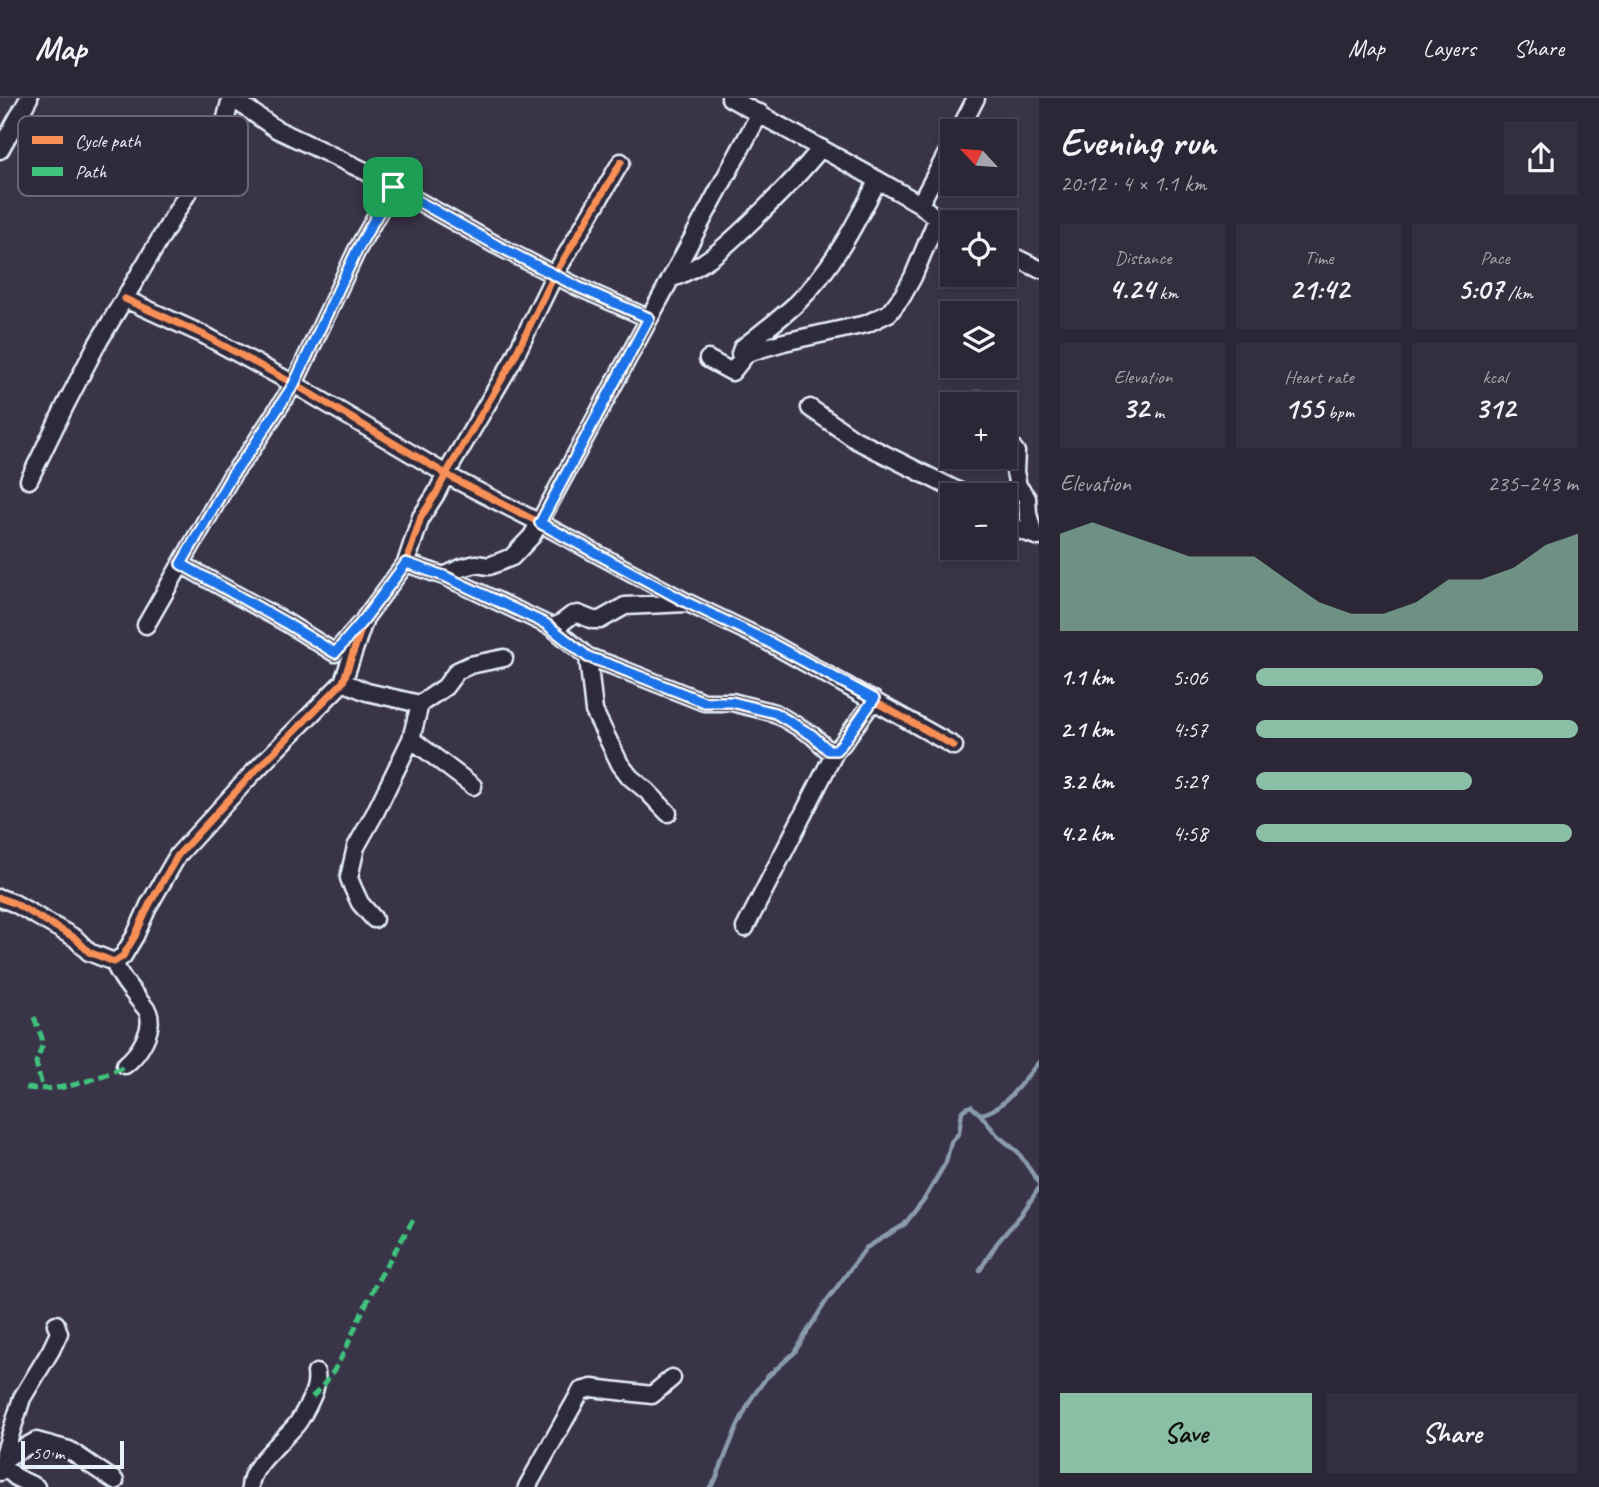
<!DOCTYPE html>
<html lang="en">
<head>
<meta charset="utf-8">
<style>
	:root { --surface:#2c2737; --page:#342f3f; --text:#f1f3f6; --muted:#a6a5ad; --line:#484452; --accent:#8abfa5 }
	body { margin:0; font-family:Caveat,sans-serif; background:var(--page); color:var(--text); height:100vh; display:flex; flex-direction:column; font-size:26px; white-space:nowrap }
	* { box-sizing:border-box; margin:0 }
	p { font-size:23px; color:var(--muted) }
	.icon { flex:none; width:38px; height:38px; fill:none; stroke:currentColor; stroke-width:2; stroke-linecap:round; stroke-linejoin:round }
	.map { position:relative; flex:1; overflow:hidden }
	.side { display:flex; flex-direction:column; background:var(--surface); width:560px }
	.side>* { flex:none }
	.needle { width:46px; rotate:296deg }
	.fabs { position:absolute; left:940px; top:21px; display:grid; gap:14px }
	.fabs a { display:grid; place-items:center; width:77px; height:77px; border-radius:0px; background:var(--surface); box-shadow:0 4px 10px #0003,0 0 0 2px var(--line); font-size:35px }
	.scale { position:absolute; left:21px; bottom:18px; width:103px; box-sizing:border-box; padding-left:7px; border:4px solid #e8f1f8; border-top:0; font-size:19px; line-height:24px; white-space:nowrap; color:#e8f1f8; -webkit-text-stroke:5px #2f2a3d; paint-order:stroke }
	.pin { position:absolute; display:grid; place-items:center; width:60px; height:60px; color:#fff; margin:-30px; border-radius:14px; box-shadow:0 4px 10px #0006 }
	.round { display:grid; place-items:center; flex:none; width:74px; height:74px; border-radius:0px; background:var(--page) }
	.overview { display:flex; align-items:center; justify-content:space-between; height:119px; padding:0 21px }
	h1 { font-size:38px; font-weight:700; line-height:52px }
	.metrics { display:grid; grid-template-columns:repeat(3,1fr); gap:10px; height:119px; padding:7px 21px }
	.metrics div { display:grid; align-content:center; border-radius:0px; background:var(--page); text-align:center }
	.metrics b { font-size:30px; font-weight:700 }
	.metrics small { font-size:19px; font-weight:400 }
	.metrics p { font-size:19px }
	.chart { height:196px; padding:14px 21px }
	.chart p { display:flex; justify-content:space-between }
	.chart svg { width:100%; height:126px; margin-top:7px; fill:var(--accent); opacity:.7 }
	.button { display:flex; gap:14px; margin-top:auto; padding:14px 21px }
	.button a { flex:1; height:80px; border-radius:0px; background:var(--accent); color:#111; font-size:28px; font-weight:700; line-height:80px; text-align:center }
	.button a+a { background:var(--page); color:var(--text) }
	ul { padding:0 21px; list-style:none; font-size:23px }
	li { display:grid; grid-template-columns:112px 84px 1fr; align-items:center; height:52px }
	li i { height:18px; border-radius:9px; background:var(--accent) }
	header { display:flex; align-items:center; gap:42px; box-sizing:border-box; height:98px; padding:0 35px; background:var(--surface); border-bottom:2px solid var(--line) }
	header strong { font-size:33px }
	nav { display:flex; gap:38px; margin-inline-start:auto; font-size:24px }
	main { display:flex; flex:1; min-height:0 }
	.map>svg:first-child { display:block }
	.lines { fill:none; stroke-linecap:round; stroke-linejoin:round }
	.stream { stroke:#8a9caa; stroke-width:4.5 }
	.minor-casing { stroke:#e8f1f8; stroke-width:21 }
	.minor { stroke:#2f2a3d; stroke-width:16 }
	.quiet { stroke:#40c37c; stroke-width:5; stroke-dasharray:10 5; stroke-linecap:butt }
	.cycleway-casing { stroke:#2f2a3d; stroke-width:11 }
	.cycleway { stroke:#f78f57; stroke-width:7 }
	.route-casing { stroke:#fff; stroke-width:14 }
	.route { stroke:#1a73e8; stroke-width:9 }
	.key { fill:#2f2a3d; stroke:#666675; stroke-width:2 }
	.key-label { font-size:19px; fill:#e8f1f8 }
</style>
</head>
<body>
<header>
<strong>Map</strong>
<nav><a>Map</a><a>Layers</a><a>Share</a></nav>
</header>
<main>
<div class="map">
<svg width="1039" height="1389" viewBox="0 0 1039 1389">
	<rect width="100%" height="100%" fill="#3a3449"/>
	<filter id="ink" filterUnits="userSpaceOnUse"><feTurbulence type="fractalNoise" baseFrequency=".0143" numOctaves="2"/><feDisplacementMap in="SourceGraphic" scale="14" xChannelSelector="R" yChannelSelector="G"/><feConvolveMatrix kernelMatrix="1 2 1 2 8 2 1 2 1" color-interpolation-filters="sRGB"/></filter>
	<g filter="url(#ink)">
		<g class="lines">
			<!-- stream -->
			<path class="stream" d="M 980,1016 L 997,1037 L 1018,1054 L 1039,1085
				M 980,1172 L 997,1145 L 1021,1117 L 1039,1090
				M 710,1389 L 715,1383 L 737,1329 L 751,1301 L 766,1280 L 794,1255 L 825,1205 L 866,1150 L 904,1127 L 925,1100 L 946,1064 L 951,1044 L 959,1035 L 962,1013 L 966,1010 L 971,1008 L 980,1016 C 1003,1014 1024,981 1039,964"/>
			<!-- minor casing -->
			<g class="minor-casing">
				<path id="minor" d="M 232,0 L 276,31 L 367,74 L 393,89
					M 730,0 L 878,82 L 920,106 L 937,121 L 952,129
					M 959,33 L 976,0
					M 0,52 L 29,0
					M 920,106 L 952,46
					M 1004,154 L 1039,171
					M 670,181 C 705,168 724,150 750,125 C 775,101 799,77 821,50
					M 125,201 L 204,237 L 294,286 L 456,382 L 540,425 L 688,505 L 765,542 L 954,648
					M 740,256 L 742,250 C 761,235 780,221 797,205 C 833,170 856,125 878,82
					M 708,261 L 732,274 L 747,255 L 784,244 L 866,226 L 889,215 L 903,197 L 913,179 L 937,121
					M 980,302 L 982,306
					M 810,310 L 856,342 L 966,397
					M 1004,339 L 1016,354 L 1015,374 L 1018,388 L 1027,400 L 1028,416 L 1034,437
					M 29,382 L 66,306 L 96,248 L 193,86 L 224,28 L 231,0
					M 1004,418 L 1019,432 L 1039,439
					M 406,465 L 444,478 L 552,529 L 560,526 L 572,517 L 578,516 L 593,522 L 600,522 L 625,508 L 686,505
					M 181,466 L 287,525 L 335,555 L 359,527
					M 444,478 L 461,470 L 476,466 L 489,468 L 512,459 L 532,438 L 760,15
					M 146,527 L 232,377 L 251,352 L 294,286 L 357,152 L 393,89 L 496,147 L 578,189 L 648,220
					M 552,529 L 588,559 L 611,567 L 704,604 L 732,604 L 775,615 L 812,637 L 828,652 L 836,652 L 842,646 L 874,602
					M 588,559 L 594,613 L 620,666 L 630,679 L 647,693 L 668,715
					M 343,584 L 367,594 L 420,606 L 445,589 L 457,573 L 470,567 L 504,560
					M 411,641 L 473,688
					M 0,800 L 14,805 L 75,840 L 89,854 L 114,864 L 123,858 L 135,838 L 149,807 L 178,757 L 252,676 L 343,584 L 365,520 L 406,465 L 421,419 L 436,396 L 446,376 L 512,264 L 555,176 L 621,64
					M 374,821 L 360,805 L 353,790 L 349,780 L 352,766 L 356,749 L 375,715 L 411,641 L 420,606
					M 745,830 L 836,652
					M 114,864 C 119,878 129,889 138,901 C 141,905 146,910 148,914 C 155,932 138,957 125,967
					M 4,1361 L 36,1343 L 69,1352 L 115,1383
					M 4,1369 L 17,1380 L 36,1389
					M 0,1374 L 4,1369 L 5,1354 L 22,1300 L 51,1252 L 59,1235 L 56,1226
					M 250,1389 C 250,1368 283,1343 296,1327 C 301,1321 304,1314 308,1307 C 313,1297 318,1287 316,1275
					M 527,1389 L 581,1293 L 592,1290 L 652,1297 L 672,1280"/>
			</g>
			<!-- minor -->
			<use href="#minor" class="minor"/>
			<!-- quiet -->
			<path class="quiet" d="M 34,919 L 42,940 L 42,948 L 36,965 L 43,992
				M 26,990 C 55,993 72,988 99,979 C 108,975 117,973 125,967
				M 312,1299 C 342,1271 350,1237 368,1202 C 381,1174 398,1149 413,1122"/>
			<!-- cycleway casing -->
			<g class="cycleway-casing">
				<path id="cycleway" d="M 125,201 L 204,237 L 294,286 L 456,382 L 540,425 L 688,505 L 765,542 L 954,648
					M 0,800 L 14,805 L 75,840 L 89,854 L 114,864 L 123,858 L 135,838 L 149,807 L 178,757 L 252,676 L 343,584 L 365,520 L 406,465 L 421,419 L 436,396 L 446,376 L 512,264 L 555,176 L 621,64"/>
			</g>
			<!-- cycleway -->
			<use href="#cycleway" class="cycleway"/>
		</g>
	</g>
	<g class="lines" filter="url(#ink)">
		<!-- route casing -->
		<g class="route-casing">
			<path id="route" d="M 393,89 L 496,147 L 578,189 L 649,220 L 540,425 L 688,505 L 765,542 L 874,601 L 842,646 L 836,652 L 828,652 L 812,637 L 775,615 L 732,604 L 704,604 L 611,567 L 588,559 L 546,526 L 444,478 L 406,465 L 365,520 L 335,555 L 286,525 L 181,466 L 232,377 L 251,352 L 294,286 L 357,152 Z"/>
		</g>
		<!-- route -->
		<use href="#route" class="route"/>
	</g>
	<!-- legend -->
	<rect x="18" y="18" width="230" height="80" rx="10" class="key"/>
	<rect x="32" y="38" width="31" height="8" fill="#f78f57"/>
	<rect x="32" y="69" width="31" height="9" fill="#40c37c"/>
	<g class="key-label">
		<text x="75" y="49">Cycle path</text>
		<text x="75" y="80">Path</text>
	</g>
</svg>
<div class="fabs">
<a><svg class="needle" viewBox="-14 -14 28 28"><path d="M0-13l5 13h-10z" fill="#e53935"/><path d="M0 13l5-13h-10z" fill="#a6a5ad"/></svg></a>
<a><svg class="icon" aria-label="locate" viewBox="0 0 24 24"><circle cx="12" cy="12" r="6"/><path d="M12 2v4M12 18v4M2 12h4M18 12h4"/></svg></a>
<a><svg class="icon" aria-label="layers" viewBox="0 0 24 24"><path d="M12 4l9 5-9 5-9-5zM3 14l9 5 9-5"/></svg></a>
<a>+</a>
<a>−</a>
</div>
<div class="scale">50 m</div>
<div class="pin" style="left:393px;top:89px;background:#1e9e55"><svg class="icon" aria-label="arrive" viewBox="0 0 24 24"><path d="M6 21V4h12l-3 4 3 4H6"/></svg></div>
</div>
<section class="side">
<div class="overview"><div><h1>Evening run</h1><p>20:12 · 4 × 1.1 km</p></div><a class="round"><svg class="icon" aria-label="share" viewBox="0 0 24 24"><path d="M12 15V3M7 8l5-5 5 5M5 13v7h14v-7"/></svg></a></div>
<div class="metrics">
<div><p>Distance</p><b>4.24<small> km</small></b></div>
<div><p>Time</p><b>21:42</b></div>
<div><p>Pace</p><b>5:07<small> /km</small></b></div>
</div>
<div class="metrics">
<div><p>Elevation</p><b>32<small> m</small></b></div>
<div><p>Heart rate</p><b>155<small> bpm</small></b></div>
<div><p>kcal</p><b>312</b></div>
</div>
<div class="chart"><p><span>Elevation</span>235–243 m</p>
<svg viewBox="0 0 160 44" preserveAspectRatio="none"><path d="M0 44V10L10 6L20 10L30 14L40 18L50 18L60 18L70 26L80 34L90 38L100 38L110 34L120 26L130 26L140 22L150 14L160 10V44z"/></svg>
</div>
<ul>
<li><b>1.1 km</b>5:06<i style="width:89%"></i></li>
<li><b>2.1 km</b>4:57<i style="width:100%"></i></li>
<li><b>3.2 km</b>5:29<i style="width:67%"></i></li>
<li><b>4.2 km</b>4:58<i style="width:98%"></i></li>
</ul>
<div class="button"><a>Save</a><a>Share</a></div>
</section>
</main>
</body>
</html>
